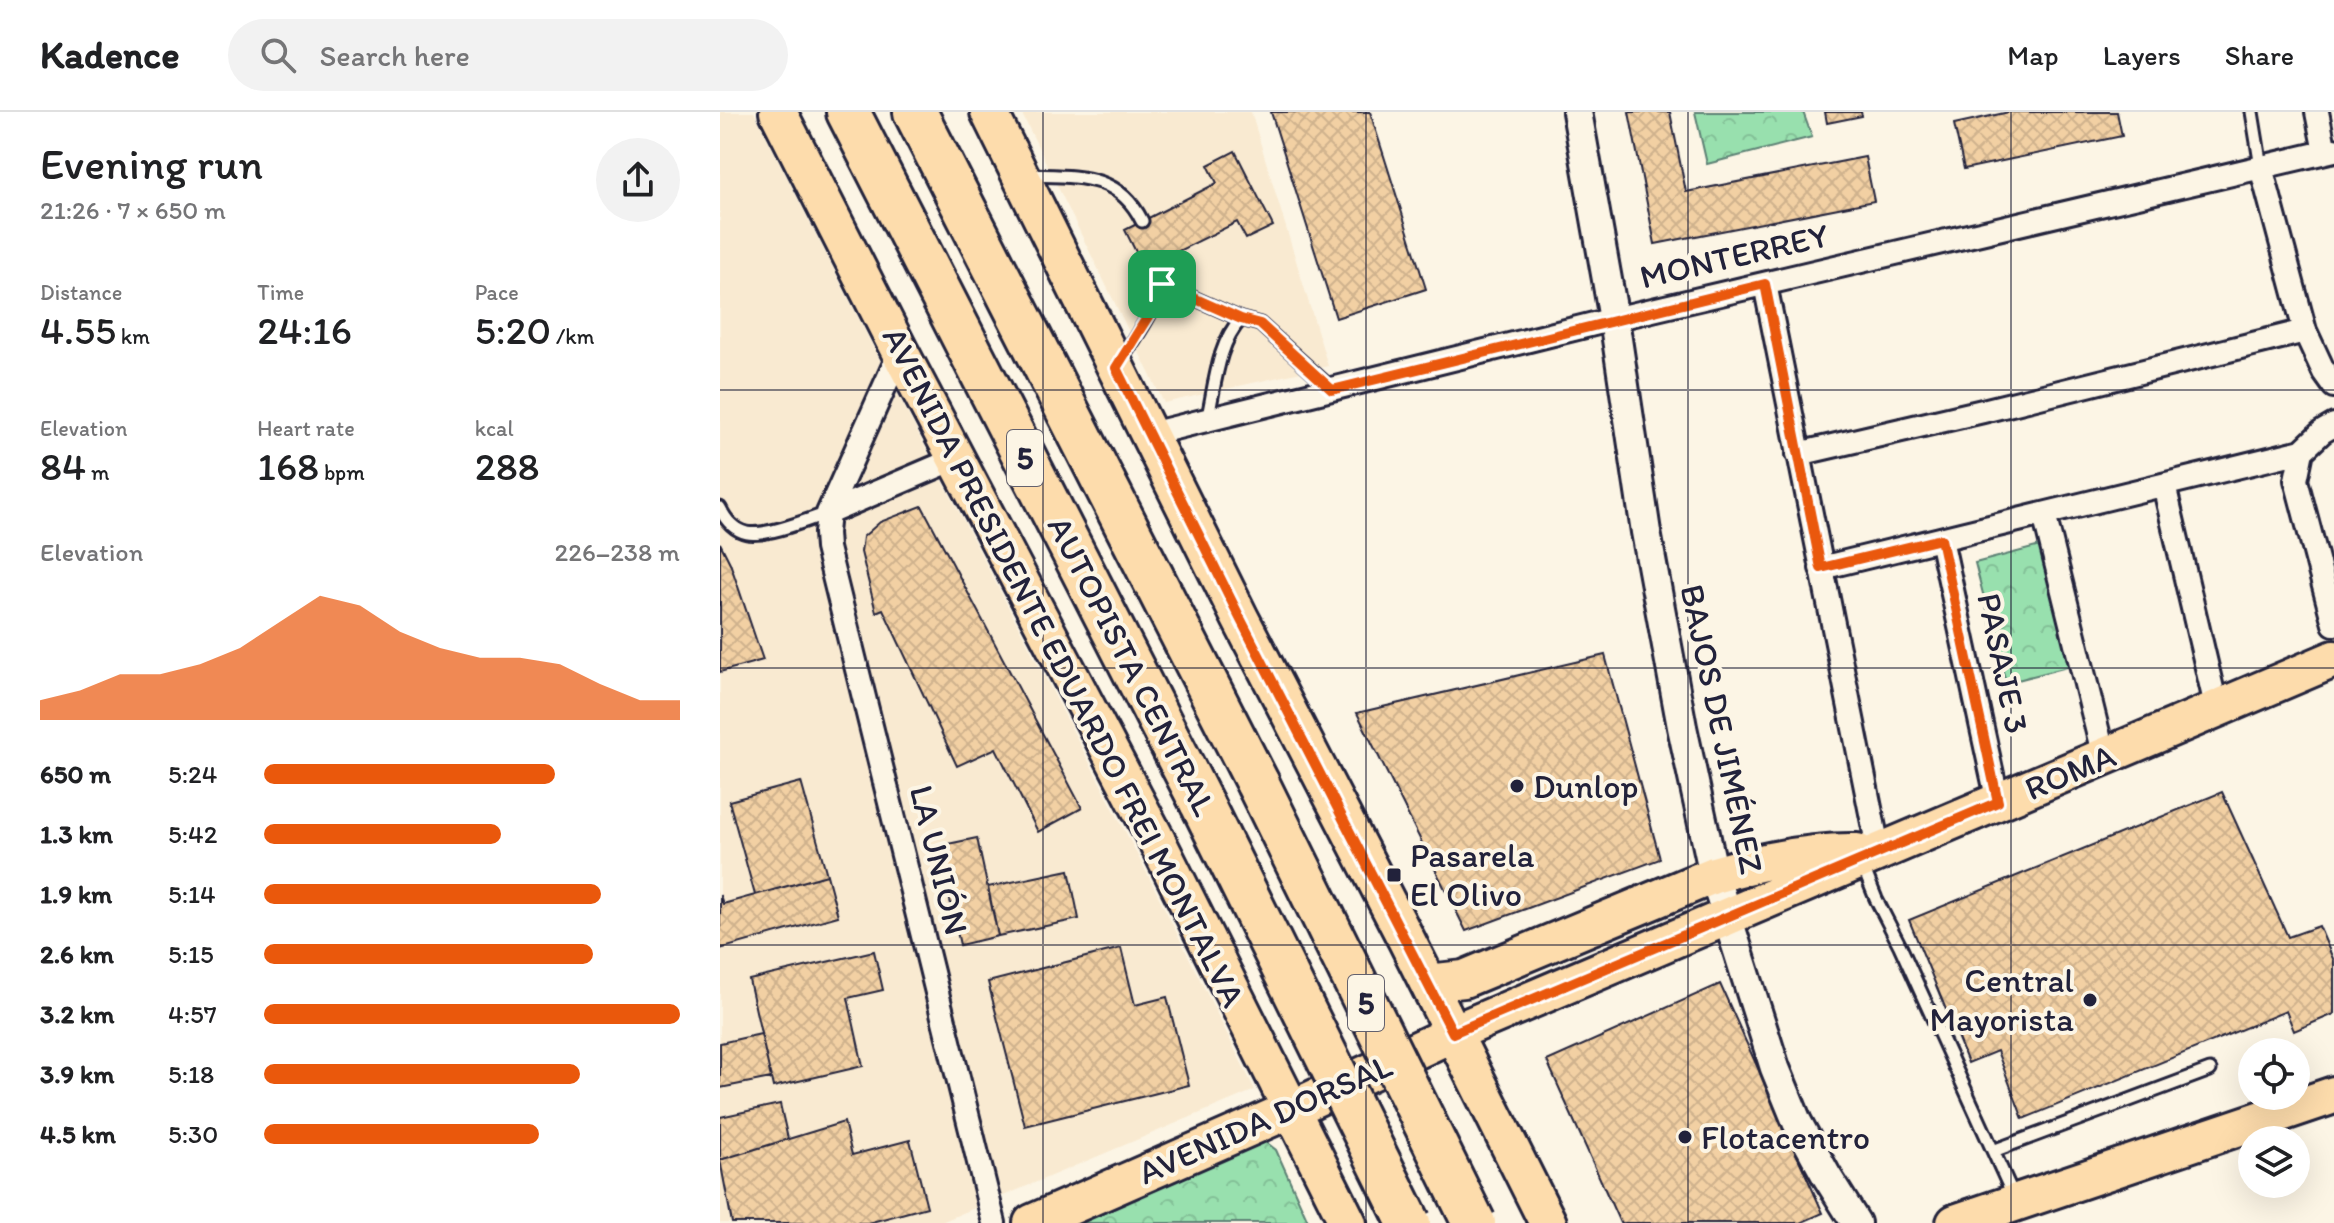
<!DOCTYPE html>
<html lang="en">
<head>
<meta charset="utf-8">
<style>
	:root { --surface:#fff; --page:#f2f2f2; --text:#202124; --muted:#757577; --line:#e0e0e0; --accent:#ea580c }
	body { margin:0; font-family:Itim,sans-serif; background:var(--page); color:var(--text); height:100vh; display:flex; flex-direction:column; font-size:30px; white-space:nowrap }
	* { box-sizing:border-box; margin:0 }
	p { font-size:26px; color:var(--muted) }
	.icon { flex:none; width:44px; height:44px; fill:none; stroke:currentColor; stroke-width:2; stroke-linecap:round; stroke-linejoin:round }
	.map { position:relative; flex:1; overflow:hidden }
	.drawer { display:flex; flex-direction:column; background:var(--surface); width:720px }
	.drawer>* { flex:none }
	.tools { position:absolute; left:1518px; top:926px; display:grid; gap:16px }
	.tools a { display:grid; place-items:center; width:72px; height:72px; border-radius:50%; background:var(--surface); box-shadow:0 8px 32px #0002; font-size:40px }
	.pin { position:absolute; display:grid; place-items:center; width:68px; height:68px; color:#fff; margin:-34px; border-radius:16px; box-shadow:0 4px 12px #0006 }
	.round { display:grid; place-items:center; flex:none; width:84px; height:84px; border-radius:42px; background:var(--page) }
	.head { display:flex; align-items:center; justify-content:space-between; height:136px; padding:0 40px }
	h1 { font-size:44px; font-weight:600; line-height:60px }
	.stats { display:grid; grid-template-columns:repeat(3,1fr); gap:12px; height:136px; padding:8px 40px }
	.stats div { display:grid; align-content:center }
	.stats b { font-size:40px; font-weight:600 }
	.stats small { font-size:22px; font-weight:400 }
	.stats p { font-size:22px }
	.chart { height:224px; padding:16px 40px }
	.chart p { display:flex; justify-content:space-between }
	.chart svg { width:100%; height:144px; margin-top:8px; fill:var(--accent); opacity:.7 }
	ul { padding:0 40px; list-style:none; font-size:26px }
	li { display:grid; grid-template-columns:128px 96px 1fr; align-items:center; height:60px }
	li i { height:20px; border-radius:10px; background:var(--accent) }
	header { display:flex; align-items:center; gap:48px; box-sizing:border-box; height:112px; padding:0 40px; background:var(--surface); border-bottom:2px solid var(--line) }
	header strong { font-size:38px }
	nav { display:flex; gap:44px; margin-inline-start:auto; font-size:28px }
	.search { width:560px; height:72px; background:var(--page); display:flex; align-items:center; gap:20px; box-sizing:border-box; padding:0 28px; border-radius:44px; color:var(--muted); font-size:30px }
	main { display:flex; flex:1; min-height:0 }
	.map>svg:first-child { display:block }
	.built { fill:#f9ead1 }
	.forest { fill:url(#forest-crowns); stroke:#5d8174; stroke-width:2 }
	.building { fill:url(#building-cross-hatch); stroke:#22223b; stroke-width:2 }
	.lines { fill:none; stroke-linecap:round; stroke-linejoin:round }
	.service-casing { stroke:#22223b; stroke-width:17 }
	.minor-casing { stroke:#22223b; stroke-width:28 }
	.tertiary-casing { stroke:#22223b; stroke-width:34 }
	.primary-casing { stroke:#22223b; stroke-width:42 }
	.motorway-casing { stroke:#22223b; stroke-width:48 }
	.service { stroke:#fcf5e5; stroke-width:11 }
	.minor { stroke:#fcf5e5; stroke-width:22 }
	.tertiary { stroke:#fcf5e5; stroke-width:28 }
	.primary { stroke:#fddcac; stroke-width:36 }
	.motorway { stroke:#fddcac; stroke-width:42 }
	.motorway-bridge-casing { stroke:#22223b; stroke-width:48; stroke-linecap:butt }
	.motorway-bridge { stroke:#fddcac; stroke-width:42 }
	.route-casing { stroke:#fff; stroke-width:16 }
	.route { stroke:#ea580c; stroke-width:10 }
	.grid { fill:none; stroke:#22223b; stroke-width:2; stroke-opacity:0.55 }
	.poi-dot { fill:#22223b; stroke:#fcf5e5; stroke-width:3 }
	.labels { text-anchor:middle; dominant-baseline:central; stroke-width:8; stroke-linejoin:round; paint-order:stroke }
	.shield { fill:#fcf5e5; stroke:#63616e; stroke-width:2 }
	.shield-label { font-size:32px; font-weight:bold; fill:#22223b }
	.street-label { font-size:34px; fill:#22223b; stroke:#fcf5e5 }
	.poi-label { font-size:34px; fill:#22223b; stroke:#fcf5e5; text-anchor:start }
</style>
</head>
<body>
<header>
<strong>Kadence</strong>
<div class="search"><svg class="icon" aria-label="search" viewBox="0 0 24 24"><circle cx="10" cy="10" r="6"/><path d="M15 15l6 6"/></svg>Search here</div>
<nav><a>Map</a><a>Layers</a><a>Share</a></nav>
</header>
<main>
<section class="drawer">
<div class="head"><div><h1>Evening run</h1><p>21:26 · 7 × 650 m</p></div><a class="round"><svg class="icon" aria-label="share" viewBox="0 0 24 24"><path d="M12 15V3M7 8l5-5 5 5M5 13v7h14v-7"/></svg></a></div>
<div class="stats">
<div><p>Distance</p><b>4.55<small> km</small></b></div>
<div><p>Time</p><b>24:16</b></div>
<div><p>Pace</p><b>5:20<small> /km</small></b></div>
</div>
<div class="stats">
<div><p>Elevation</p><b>84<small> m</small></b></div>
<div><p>Heart rate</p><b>168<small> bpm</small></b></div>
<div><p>kcal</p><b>288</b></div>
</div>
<div class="chart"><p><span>Elevation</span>226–238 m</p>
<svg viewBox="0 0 160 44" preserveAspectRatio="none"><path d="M0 44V38L10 35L20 30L30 30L40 27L50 22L60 14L70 6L80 9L90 17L100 22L110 25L120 25L130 27L140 33L150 38L160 38V44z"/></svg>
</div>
<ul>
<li><b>650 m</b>5:24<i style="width:70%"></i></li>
<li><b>1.3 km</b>5:42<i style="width:57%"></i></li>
<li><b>1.9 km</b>5:14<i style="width:81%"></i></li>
<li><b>2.6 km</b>5:15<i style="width:79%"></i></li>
<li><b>3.2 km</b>4:57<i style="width:100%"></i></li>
<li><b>3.9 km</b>5:18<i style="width:76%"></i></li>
<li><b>4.5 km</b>5:30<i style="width:66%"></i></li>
</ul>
</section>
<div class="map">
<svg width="1614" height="1111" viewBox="0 0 1614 1111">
	<defs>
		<pattern id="forest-crowns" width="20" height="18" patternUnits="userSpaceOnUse" patternTransform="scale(2)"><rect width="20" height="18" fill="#98e0ae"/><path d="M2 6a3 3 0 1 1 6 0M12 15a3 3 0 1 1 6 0" fill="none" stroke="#83c097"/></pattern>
		<pattern id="building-cross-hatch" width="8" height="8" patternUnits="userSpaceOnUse" patternTransform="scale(2)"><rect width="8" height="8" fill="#f2d0a3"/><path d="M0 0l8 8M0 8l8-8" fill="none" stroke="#cfb28d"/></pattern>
	</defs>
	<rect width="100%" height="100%" fill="#fcf5e5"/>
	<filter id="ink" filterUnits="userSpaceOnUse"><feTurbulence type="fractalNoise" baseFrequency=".0125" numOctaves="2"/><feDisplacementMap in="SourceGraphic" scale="16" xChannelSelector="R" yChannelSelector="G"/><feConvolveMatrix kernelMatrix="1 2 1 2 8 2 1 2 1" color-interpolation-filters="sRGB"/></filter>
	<g filter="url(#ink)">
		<!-- built -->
		<path class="built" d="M 0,0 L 34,0 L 151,231 L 429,765 L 535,978 L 219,1111 L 0,1111 Z
			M 301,0 L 531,0 L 608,254 L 444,291 Z"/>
		<!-- forest -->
		<path class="forest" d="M 975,0 L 1083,0 L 1092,25 L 987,52 Z
			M 1324,433 L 1355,553 L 1286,571 L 1255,451 Z
			M 542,1027 L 556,1038 L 589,1111 L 345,1111 Z"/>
		<!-- building -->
		<path class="building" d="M 551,0 L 650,0 L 706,177 L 616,206 Z
			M 909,0 L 950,0 L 966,80 L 1145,45 L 1154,89 L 935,132 Z
			M 1105,0 L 1141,0 L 1142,4 L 1107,11 Z
			M 1289,0 L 1397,0 L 1402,24 L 1244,57 L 1234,12 Z
			M 515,39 L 553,114 L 526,127 L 517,110 L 424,156 L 405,118 L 497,71 L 488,53 Z
			M 202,394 L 362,696 L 318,720 L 276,636 L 237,654 L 163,497 L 156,500 L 141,440 L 143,425 L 160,410 Z
			M 0,431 L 10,451 L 43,548 L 0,560 Z
			M 885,543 L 940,747 L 746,819 L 637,601 Z
			M 81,670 L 107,763 L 35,783 L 9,689 Z
			M 1502,680 L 1568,825 L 1599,814 L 1614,849 L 1614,902 L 1574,919 L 1566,899 L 1303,1007 L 1277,939 L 1248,951 L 1189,808 Z
			M 257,726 L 278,824 L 240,833 L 218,734 Z
			M 349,758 L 359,807 L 278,824 L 268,775 Z
			M 107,763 L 118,804 L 0,837 L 0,783 L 3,792 Z
			M 401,836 L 415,893 L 447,885 L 469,973 L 305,1014 L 268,870 Z
			M 154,839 L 163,878 L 128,886 L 143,954 L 53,975 L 29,868 Z
			M 1000,872 L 1103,1101 L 1080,1111 L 900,1111 L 827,949 Z
			M 41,922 L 51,966 L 0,976 L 0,931 Z
			M 60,992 L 68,1027 L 0,1048 L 0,1005 Z
			M 124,1010 L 132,1043 L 190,1028 L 207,1095 L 148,1111 L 12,1111 L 0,1048 Z"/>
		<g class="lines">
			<!-- service casing -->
			<g class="service-casing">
				<path id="service" d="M 1532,0 L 1541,55
					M 309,63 C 355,65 398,60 422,109
					M 442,172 L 521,207 L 540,212 L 612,277
					M 401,248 C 420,217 447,187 440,148
					M 487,309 C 495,275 497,232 521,207
					M 0,396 C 5,407 14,418 27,421 C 46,425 90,407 108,401
					M 1142,752 L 1156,787 L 1180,834 L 1294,1085
					M 1273,1039 L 1490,958"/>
			</g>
			<!-- minor casing -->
			<g class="minor-casing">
				<path id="minor" d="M 1597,0 L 1605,40
					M 1541,55 L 1585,219 L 1604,260 L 1614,274
					M 1045,172 L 1159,741
					M 180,240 L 108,401 L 106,421 L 107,436 L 274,1111
					M 1614,313 L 1602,320 L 1582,339 L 1576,368 L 1614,512
					M 430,322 L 894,207 L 1614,38
					M 1078,342 L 1263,299 L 1585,219
					M 1444,373 L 1497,598
					M 108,401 L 237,346
					M 1324,402 L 1384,645
					M 1221,427 L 1278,690
					M 1101,456 L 1582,339"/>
			</g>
			<!-- tertiary casing -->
			<g class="tertiary-casing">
				<path id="tertiary" d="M 857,0 L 894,207 L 926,420 L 962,615 L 994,763 L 1055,956 L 1077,1010 L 1106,1063 L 1136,1111"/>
			</g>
			<!-- primary casing -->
			<g class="primary-casing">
				<path id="primary" d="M 58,0 L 180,240 L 435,725 L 628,1111
					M 269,0 L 520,506 L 686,827 L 828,1111
					M 708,871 L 744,867 L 994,763 C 1041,749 1088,739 1137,740
					M 312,1111 L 572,997 L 733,921 L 1614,547
					M 1235,1111 L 1614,983"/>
			</g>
			<!-- motorway casing -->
			<g class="motorway-casing">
				<path id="motorway" d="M 128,0 L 482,692
					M 195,0 L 538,672"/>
			</g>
			<!-- service -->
			<use href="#service" class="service"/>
			<!-- minor -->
			<use href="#minor" class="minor"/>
			<!-- tertiary -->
			<use href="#tertiary" class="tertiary"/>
			<!-- primary -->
			<use href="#primary" class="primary"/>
			<!-- motorway -->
			<use href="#motorway" class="motorway"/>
			<!-- motorway-bridge casing -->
			<g class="motorway-bridge-casing">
				<path id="motorway-bridge" d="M 538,672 L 754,1111
					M 482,692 L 689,1111"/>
			</g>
			<!-- motorway-bridge -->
			<use href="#motorway-bridge" class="motorway-bridge"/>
		</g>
	</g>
	<g class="lines" filter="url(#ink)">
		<!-- route casing -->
		<g class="route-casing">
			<path id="route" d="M 442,172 L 521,207 L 540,212 L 612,278 L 1045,172 L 1101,456 L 1221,427 L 1278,690 L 733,921 L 520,506 L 396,256 L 435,193 Z"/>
		</g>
		<!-- route -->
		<use href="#route" class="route"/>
	</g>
	<!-- grid -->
	<path class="grid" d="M 323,0 L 323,1111M 646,0 L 646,1111M 968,0 L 968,1111M 1291,0 L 1291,1111M 0,278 L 1614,278M 0,556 L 1614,556M 0,833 L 1614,833"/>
	<!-- markers -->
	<g class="poi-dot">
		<circle cx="797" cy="674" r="8"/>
		<rect x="666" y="755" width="16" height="16" rx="4"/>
		<circle cx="1370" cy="888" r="8"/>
		<circle cx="965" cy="1025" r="8"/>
	</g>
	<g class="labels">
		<!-- shield labels -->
		<g class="shield">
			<rect x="287" y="318" width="36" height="56" rx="6"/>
			<rect x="628" y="863" width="36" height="56" rx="6"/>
		</g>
		<g class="shield-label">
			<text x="305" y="346">5</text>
			<text x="646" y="891">5</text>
		</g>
		<!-- street labels -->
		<g class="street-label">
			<text transform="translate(1014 144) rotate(-13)">MONTERREY</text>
			<text transform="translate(1283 551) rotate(78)">PASAJE 3</text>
			<text transform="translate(412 554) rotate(63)">AUTOPISTA CENTRAL</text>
			<text transform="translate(344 555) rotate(63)">AVENIDA PRESIDENTE EDUARDO FREI MONTALVA</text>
			<text transform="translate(1002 617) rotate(78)">BAJOS DE JIMÉNEZ</text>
			<text transform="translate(1350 660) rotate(-23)">ROMA</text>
			<text transform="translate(219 748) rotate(76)">LA UNIÓN</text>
			<text transform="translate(545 1007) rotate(-24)">AVENIDA DORSAL</text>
		</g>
		<!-- poi labels -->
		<g class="poi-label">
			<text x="813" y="674">Dunlop</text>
			<text x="690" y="743">Pasarela<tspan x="690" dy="39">El Olivo</tspan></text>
			<text x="1354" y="868" text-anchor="end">Central<tspan x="1354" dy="39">Mayorista</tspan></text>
			<text x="981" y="1025">Flotacentro</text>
		</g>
	</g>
</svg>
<div class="tools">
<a><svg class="icon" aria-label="locate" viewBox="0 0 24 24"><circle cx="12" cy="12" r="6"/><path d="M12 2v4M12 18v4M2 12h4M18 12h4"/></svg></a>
<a><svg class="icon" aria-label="layers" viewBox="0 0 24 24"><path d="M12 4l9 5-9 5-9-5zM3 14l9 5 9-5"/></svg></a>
</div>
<div class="pin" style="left:442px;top:172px;background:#1e9e55"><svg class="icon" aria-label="arrive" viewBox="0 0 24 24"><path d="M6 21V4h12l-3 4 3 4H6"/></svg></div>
</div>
</main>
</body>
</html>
